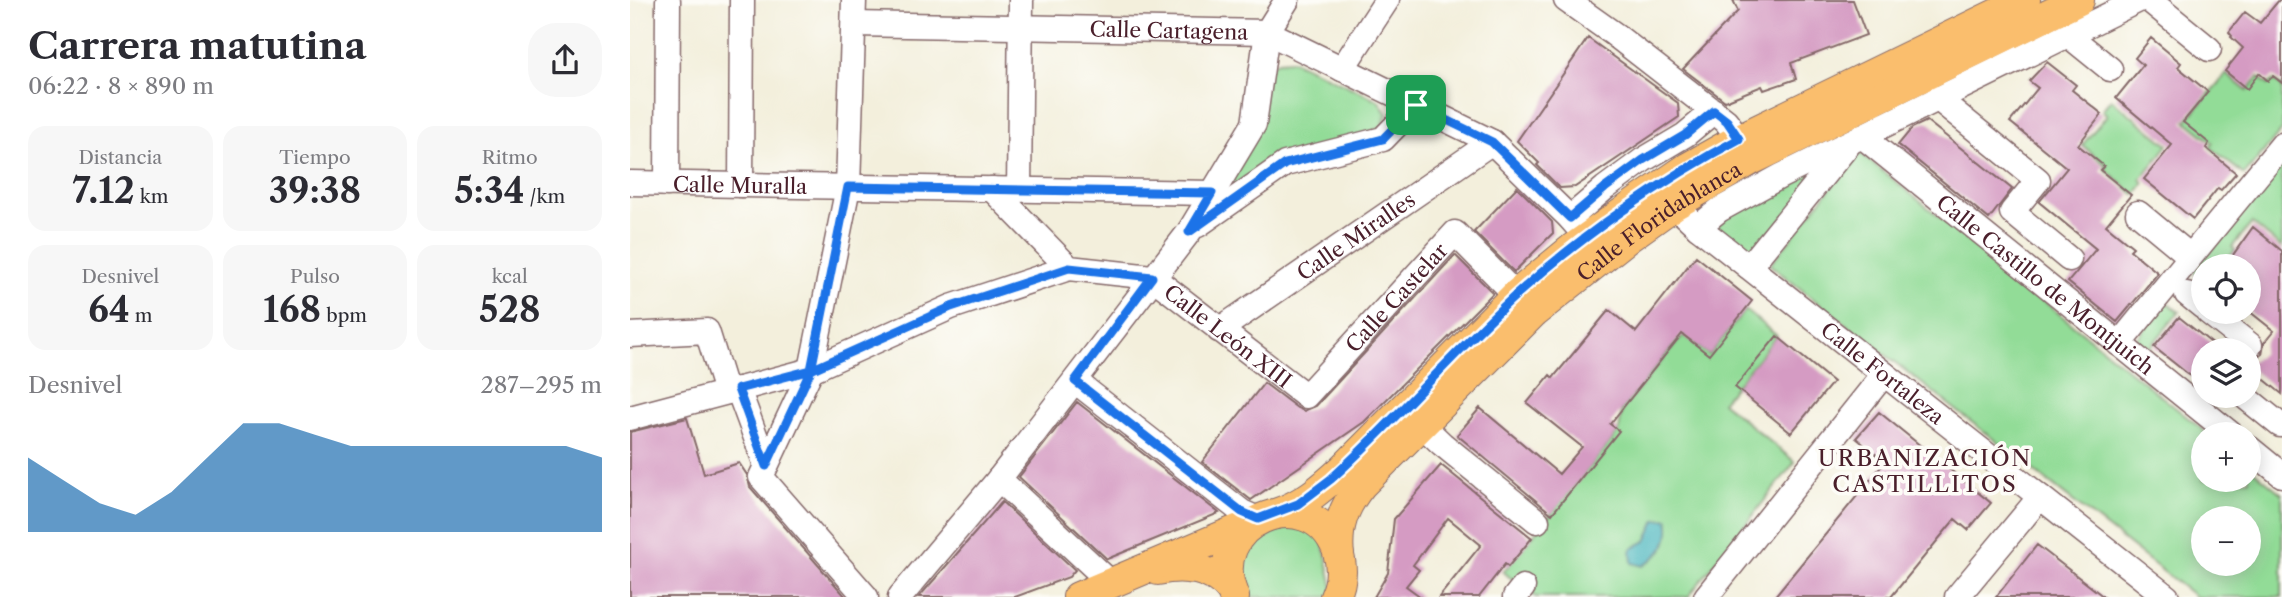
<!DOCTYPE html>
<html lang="es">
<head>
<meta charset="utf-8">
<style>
	:root { --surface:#fff; --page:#f7f7f7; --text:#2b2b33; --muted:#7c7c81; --accent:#1f6fb2 }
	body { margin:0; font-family:"Libre Caslon Text",serif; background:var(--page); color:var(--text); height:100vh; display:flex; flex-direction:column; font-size:26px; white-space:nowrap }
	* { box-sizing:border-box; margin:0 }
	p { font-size:23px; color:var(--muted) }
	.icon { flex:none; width:38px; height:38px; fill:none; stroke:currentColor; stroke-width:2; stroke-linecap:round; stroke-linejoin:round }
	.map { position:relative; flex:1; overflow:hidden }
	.sheet { display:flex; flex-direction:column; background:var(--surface); width:630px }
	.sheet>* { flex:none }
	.tools { position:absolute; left:1561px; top:254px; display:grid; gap:14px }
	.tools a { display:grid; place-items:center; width:70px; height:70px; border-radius:50%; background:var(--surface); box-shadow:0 4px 18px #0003; font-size:35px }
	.pin { position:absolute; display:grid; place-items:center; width:60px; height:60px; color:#fff; margin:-30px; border-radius:14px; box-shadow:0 4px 10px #0006 }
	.round { display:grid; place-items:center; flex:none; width:74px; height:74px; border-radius:28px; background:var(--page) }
	.headline { display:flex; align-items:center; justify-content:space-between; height:119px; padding:0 28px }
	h1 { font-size:38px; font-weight:800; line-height:52px }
	.stats { display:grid; grid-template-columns:repeat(3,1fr); gap:10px; height:119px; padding:7px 28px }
	.stats div { display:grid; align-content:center; border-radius:18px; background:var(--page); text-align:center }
	.stats b { font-size:35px; font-weight:800 }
	.stats small { font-size:19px; font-weight:400 }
	.stats p { font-size:19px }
	.chart { height:196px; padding:14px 28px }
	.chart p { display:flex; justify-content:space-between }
	.chart svg { width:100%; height:126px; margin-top:7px; fill:var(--accent); opacity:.7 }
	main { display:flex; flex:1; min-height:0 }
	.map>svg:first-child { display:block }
	.green { fill:#92dc97; stroke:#6e7e61; stroke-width:2; fill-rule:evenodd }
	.water { fill:#45b5bd; stroke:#486a74; stroke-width:2 }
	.building { fill:#d59bc3 }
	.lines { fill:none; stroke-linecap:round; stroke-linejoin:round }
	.minor-casing { stroke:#856869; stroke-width:27 }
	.major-casing { stroke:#856869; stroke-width:32 }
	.minor { stroke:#fff; stroke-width:24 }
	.major { stroke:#fabe6d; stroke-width:30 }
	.route-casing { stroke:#fff; stroke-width:14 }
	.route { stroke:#1a73e8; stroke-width:9 }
	.labels { text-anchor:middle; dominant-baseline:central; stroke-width:7; stroke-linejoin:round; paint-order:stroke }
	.street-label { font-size:21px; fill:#4a1f2b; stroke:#fdfcf7 }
	.neighbourhood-label { font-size:23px; letter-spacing:2px; fill:#4a1f2b; stroke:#fdfcf7 }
</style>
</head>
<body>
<main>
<section class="sheet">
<div class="headline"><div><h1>Carrera matutina</h1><p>06:22 · 8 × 890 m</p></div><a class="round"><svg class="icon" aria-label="share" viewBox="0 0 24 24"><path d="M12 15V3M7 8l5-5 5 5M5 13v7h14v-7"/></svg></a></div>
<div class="stats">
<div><p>Distancia</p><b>7.12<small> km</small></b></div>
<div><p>Tiempo</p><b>39:38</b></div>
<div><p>Ritmo</p><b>5:34<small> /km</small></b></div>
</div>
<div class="stats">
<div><p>Desnivel</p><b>64<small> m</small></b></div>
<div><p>Pulso</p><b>168<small> bpm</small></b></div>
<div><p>kcal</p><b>528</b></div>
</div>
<div class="chart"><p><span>Desnivel</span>287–295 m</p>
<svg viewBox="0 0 160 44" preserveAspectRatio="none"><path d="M0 44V18L10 26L20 34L30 38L40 30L50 18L60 6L70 6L80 10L90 14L100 14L110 14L120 14L130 14L140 14L150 14L160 18V44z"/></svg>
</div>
</section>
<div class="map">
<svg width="1652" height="597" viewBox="0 0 1652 597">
	<rect width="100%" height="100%" fill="#fdfcf7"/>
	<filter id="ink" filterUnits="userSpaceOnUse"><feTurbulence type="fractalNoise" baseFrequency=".0143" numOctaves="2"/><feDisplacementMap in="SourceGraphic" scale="14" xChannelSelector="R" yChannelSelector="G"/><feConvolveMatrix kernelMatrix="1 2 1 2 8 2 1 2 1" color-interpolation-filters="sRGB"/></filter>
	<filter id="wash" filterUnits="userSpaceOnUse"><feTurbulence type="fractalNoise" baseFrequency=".00686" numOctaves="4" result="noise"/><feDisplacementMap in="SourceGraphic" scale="28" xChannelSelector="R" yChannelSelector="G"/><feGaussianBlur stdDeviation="1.57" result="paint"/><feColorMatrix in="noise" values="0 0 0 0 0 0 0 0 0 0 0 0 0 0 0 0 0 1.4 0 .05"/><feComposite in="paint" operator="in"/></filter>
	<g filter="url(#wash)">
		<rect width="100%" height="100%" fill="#f3efdc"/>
		<!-- green -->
		<path class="green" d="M 662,60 L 748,100 L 757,114 L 752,127 L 584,205 L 636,69 L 648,61 Z
			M 1596,74 L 1617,91 L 1629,77 L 1638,85 L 1643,80 L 1652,87 L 1652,130 L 1614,175 L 1580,147 L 1583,143 L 1556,121 Z
			M 1481,99 L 1538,145 L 1511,179 L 1514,183 L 1505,195 L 1475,169 L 1477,166 L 1452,145 L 1477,115 L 1472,110 Z
			M 1223,140 L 1119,267 L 1079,217 Z
			M 1229,152 L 1578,434 L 1573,434 L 1573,480 L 1619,480 L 1619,467 L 1652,494 L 1652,597 L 1566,597 L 1140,265 ZM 1573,518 L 1619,518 L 1619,564 L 1573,564 Z
			M 1652,161 L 1652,248 L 1622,223 L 1602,247 L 1605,250 L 1591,266 L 1573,266 L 1573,280 L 1562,271 Z
			M 1536,302 L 1549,312 L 1518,350 L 1506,340 Z
			M 1115,310 L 1147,336 L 1092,402 L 1165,462 L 1058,597 L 906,597 L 873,572 L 989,431 L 992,409 L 1035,356 L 1054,335 L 1079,355 Z
			M 689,524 L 705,597 L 604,597 L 613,531 Z"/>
		<!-- water -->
		<path class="water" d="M 1038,519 C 1043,543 1032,553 1013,566 L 1002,563 L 1001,549 L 1016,541 L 1026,520 Z"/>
		<g id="blocks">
			<!-- building -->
			<path class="building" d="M 1103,0 L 1223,0 L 1236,35 L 1161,63 L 1166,79 L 1134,90 L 1132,86 L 1095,101 L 1053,69 L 1108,11 Z
				M 1649,0 L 1652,0 L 1652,83 L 1643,76 L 1638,81 L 1629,73 L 1617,89 L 1595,71 L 1613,48 L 1601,37 L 1602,36 L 1599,32 L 1615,12 L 1630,23 Z
				M 958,38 L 1048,103 L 1049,117 L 945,187 L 930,188 L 907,165 L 909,163 L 887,141 Z
				M 1521,38 L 1551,63 L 1548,67 L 1578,92 L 1553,122 L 1579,143 L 1576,148 L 1606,173 L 1591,190 L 1588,188 L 1563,219 L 1514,179 L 1542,145 L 1486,98 L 1513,65 L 1505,58 Z
				M 1417,62 L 1446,85 L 1442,90 L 1472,114 L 1448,145 L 1474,166 L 1470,170 L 1501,195 L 1476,225 L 1503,247 L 1500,250 L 1528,273 L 1487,322 L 1438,282 L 1466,249 L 1409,202 L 1437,168 L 1380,122 L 1408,88 L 1399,81 Z
				M 1297,121 L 1382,189 L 1359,219 L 1268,145 L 1282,128 Z
				M 887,187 L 922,222 L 923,233 L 884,272 L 844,232 Z
				M 1623,227 L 1652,251 L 1652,394 L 1619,367 L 1619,364 L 1632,354 L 1634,343 L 1644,331 L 1619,311 L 1619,266 L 1595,266 Z
				M 825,255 L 863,293 L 734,422 L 621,500 L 572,462 L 634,383 L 667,408 L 674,411 L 686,406 Z
				M 1066,256 L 1122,301 L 1079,355 L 1052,334 L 980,424 L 989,431 L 922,514 L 827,435 L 850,408 L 929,474 L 952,447 L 897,403 L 920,375 L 923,378 L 979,310 L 1006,332 Z
				M 1549,317 L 1590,350 L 1573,350 L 1573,386 L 1524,347 Z
				M 1147,336 L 1203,382 L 1161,433 L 1105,387 Z
				M 447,402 L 589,513 L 477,559 L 389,477 Z
				M 1249,412 L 1361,503 L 1338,530 L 1325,519 L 1261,597 L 1144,597 L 1255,462 L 1226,438 Z
				M 57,418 L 74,474 L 109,463 L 117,475 L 120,487 L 216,597 L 0,597 L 0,432 Z
				M 811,465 L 902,538 L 878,567 L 875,564 L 849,597 L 809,597 L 851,545 L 818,518 L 783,565 L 789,570 L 776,586 L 791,597 L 744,597 L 758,573 L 764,519 Z
				M 372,502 L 445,570 L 439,577 L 385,597 L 289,597 Z
				M 1407,545 L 1474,597 L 1366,597 Z"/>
		</g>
	</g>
	<g filter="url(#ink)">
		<use href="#blocks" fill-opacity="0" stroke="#856869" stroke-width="2"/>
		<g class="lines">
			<!-- minor casing -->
			<g class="minor-casing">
				<g id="minor">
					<path d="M 224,0 L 218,187 L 181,370 L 131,477 L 236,597"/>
					<path d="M 936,0 L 984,34 L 1096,121 L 1109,139"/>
					<path d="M 1519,0 L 1579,49"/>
					<path id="s1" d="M 224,24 L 637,32 L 862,142 L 940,218 L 957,238"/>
					<path d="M 1438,35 L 1480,69"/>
					<path d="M 712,69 L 757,0"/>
					<path d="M 1307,98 L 1408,180 L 1382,212 L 1439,259"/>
					<path id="s2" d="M 1232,136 L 1601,434"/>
					<path id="s3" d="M 0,183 L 582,193"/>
					<path d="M 37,184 L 38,0"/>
					<path d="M 111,185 L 112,0"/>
					<path id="s4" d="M 362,189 L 439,268 L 522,277 L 676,396 L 825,233 L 886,295"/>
					<path d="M 389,190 L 391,0"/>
					<path id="s5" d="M 1044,205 L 1068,227 L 1537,597"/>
					<path d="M 1508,213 L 1560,256"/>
					<path d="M 940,218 L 975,188 L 1013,160 L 1055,135 L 1084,111"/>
					<path d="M 568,225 L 655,164 L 753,139 L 786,105"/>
					<path d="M 1068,227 L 1089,210 L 1151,176 L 1509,0"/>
					<path d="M 1119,267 L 1218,145"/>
					<path d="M 1557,294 L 1573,307"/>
					<path d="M 1578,312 L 1620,345 L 1616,350"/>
					<path id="s6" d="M 589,330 L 862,142"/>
					<path d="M 0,335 L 77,331 L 96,392"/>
					<path d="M 1489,344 L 1652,145"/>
					<path d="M 445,381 L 612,512 L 628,519"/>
					<path d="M 108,389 L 136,465"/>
					<path d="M 1614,396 L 1650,425"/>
					<path d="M 0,418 L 181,370 L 321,307 L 439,268"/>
					<path d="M 791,424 L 812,444 L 907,521"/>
					<path d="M 1619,448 L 1652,475"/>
					<path d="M 369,479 L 482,584"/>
					<path d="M 270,597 L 369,479 L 559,232 L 624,124 L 637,32 L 657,0"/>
					<path d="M 885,597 L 893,587"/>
					<path d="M 1076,597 L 1254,374"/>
					<path d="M 1327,597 L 1410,497"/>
				</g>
			</g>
			<!-- major casing -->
			<g class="major-casing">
				<g id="major">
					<path d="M 645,514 C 673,505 692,488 713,469 L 886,295 L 943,248 L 1009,201 L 1059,167 L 1109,139 L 1395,0"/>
					<path id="s7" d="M 709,556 C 706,528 713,507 731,485 L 903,313 L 999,237 L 1044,205 L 1121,160 L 1449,0"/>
					<path d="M 528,570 C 554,564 583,568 601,590"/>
					<path d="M 448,597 L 619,525"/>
					<path d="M 604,597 C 571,522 679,478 707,549 C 713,566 712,582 705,597"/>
				</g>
			</g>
			<!-- minor -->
			<use href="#minor" class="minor"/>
			<!-- major -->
			<use href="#major" class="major"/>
		</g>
	</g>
	<g class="lines" filter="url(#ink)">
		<!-- route casing -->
		<g class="route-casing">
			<path id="route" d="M 786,105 L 753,139 L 655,164 L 559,232 L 582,193 L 218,187 L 181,370 L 108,389 L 136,466 L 181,370 L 321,307 L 439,268 L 522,277 L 445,381 L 612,512 L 628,519 L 668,504 L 701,479 C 765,421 822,354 886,295 C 951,236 1032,180 1109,139 L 1097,121 L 1084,111 L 1055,135 L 1013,160 L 975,188 L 940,218 L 862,142 L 786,105"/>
		</g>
		<!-- route -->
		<use href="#route" class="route"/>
	</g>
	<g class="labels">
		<!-- street labels -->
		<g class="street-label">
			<text stroke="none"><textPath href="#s1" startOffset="315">Calle Cartagena</textPath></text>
			<text stroke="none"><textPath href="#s3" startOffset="110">Calle Muralla</textPath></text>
			<text stroke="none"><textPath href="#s7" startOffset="476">Calle Floridablanca</textPath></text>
			<text stroke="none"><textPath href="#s6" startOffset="166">Calle Miralles</textPath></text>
			<text stroke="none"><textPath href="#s2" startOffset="236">Calle Castillo de Montjuich</textPath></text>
			<text stroke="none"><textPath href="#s4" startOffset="522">Calle Castelar</textPath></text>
			<text stroke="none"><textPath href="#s4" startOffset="290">Calle León XIII</textPath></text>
			<text stroke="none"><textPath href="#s5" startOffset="268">Calle Fortaleza</textPath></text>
		</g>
		<!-- neighbourhood labels -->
		<g class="neighbourhood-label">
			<text x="1295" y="458">URBANIZACIÓN<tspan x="1295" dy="26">CASTILLITOS</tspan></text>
		</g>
	</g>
</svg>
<div class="tools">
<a><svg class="icon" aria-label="locate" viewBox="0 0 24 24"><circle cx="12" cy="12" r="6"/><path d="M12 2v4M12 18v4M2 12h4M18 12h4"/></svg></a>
<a><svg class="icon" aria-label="layers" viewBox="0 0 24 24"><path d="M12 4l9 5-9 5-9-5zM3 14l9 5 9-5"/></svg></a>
<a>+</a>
<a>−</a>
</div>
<div class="pin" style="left:786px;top:105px;background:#1e9e55"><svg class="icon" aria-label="arrive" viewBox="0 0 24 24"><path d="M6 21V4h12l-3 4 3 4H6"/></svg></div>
</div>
</main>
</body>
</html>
